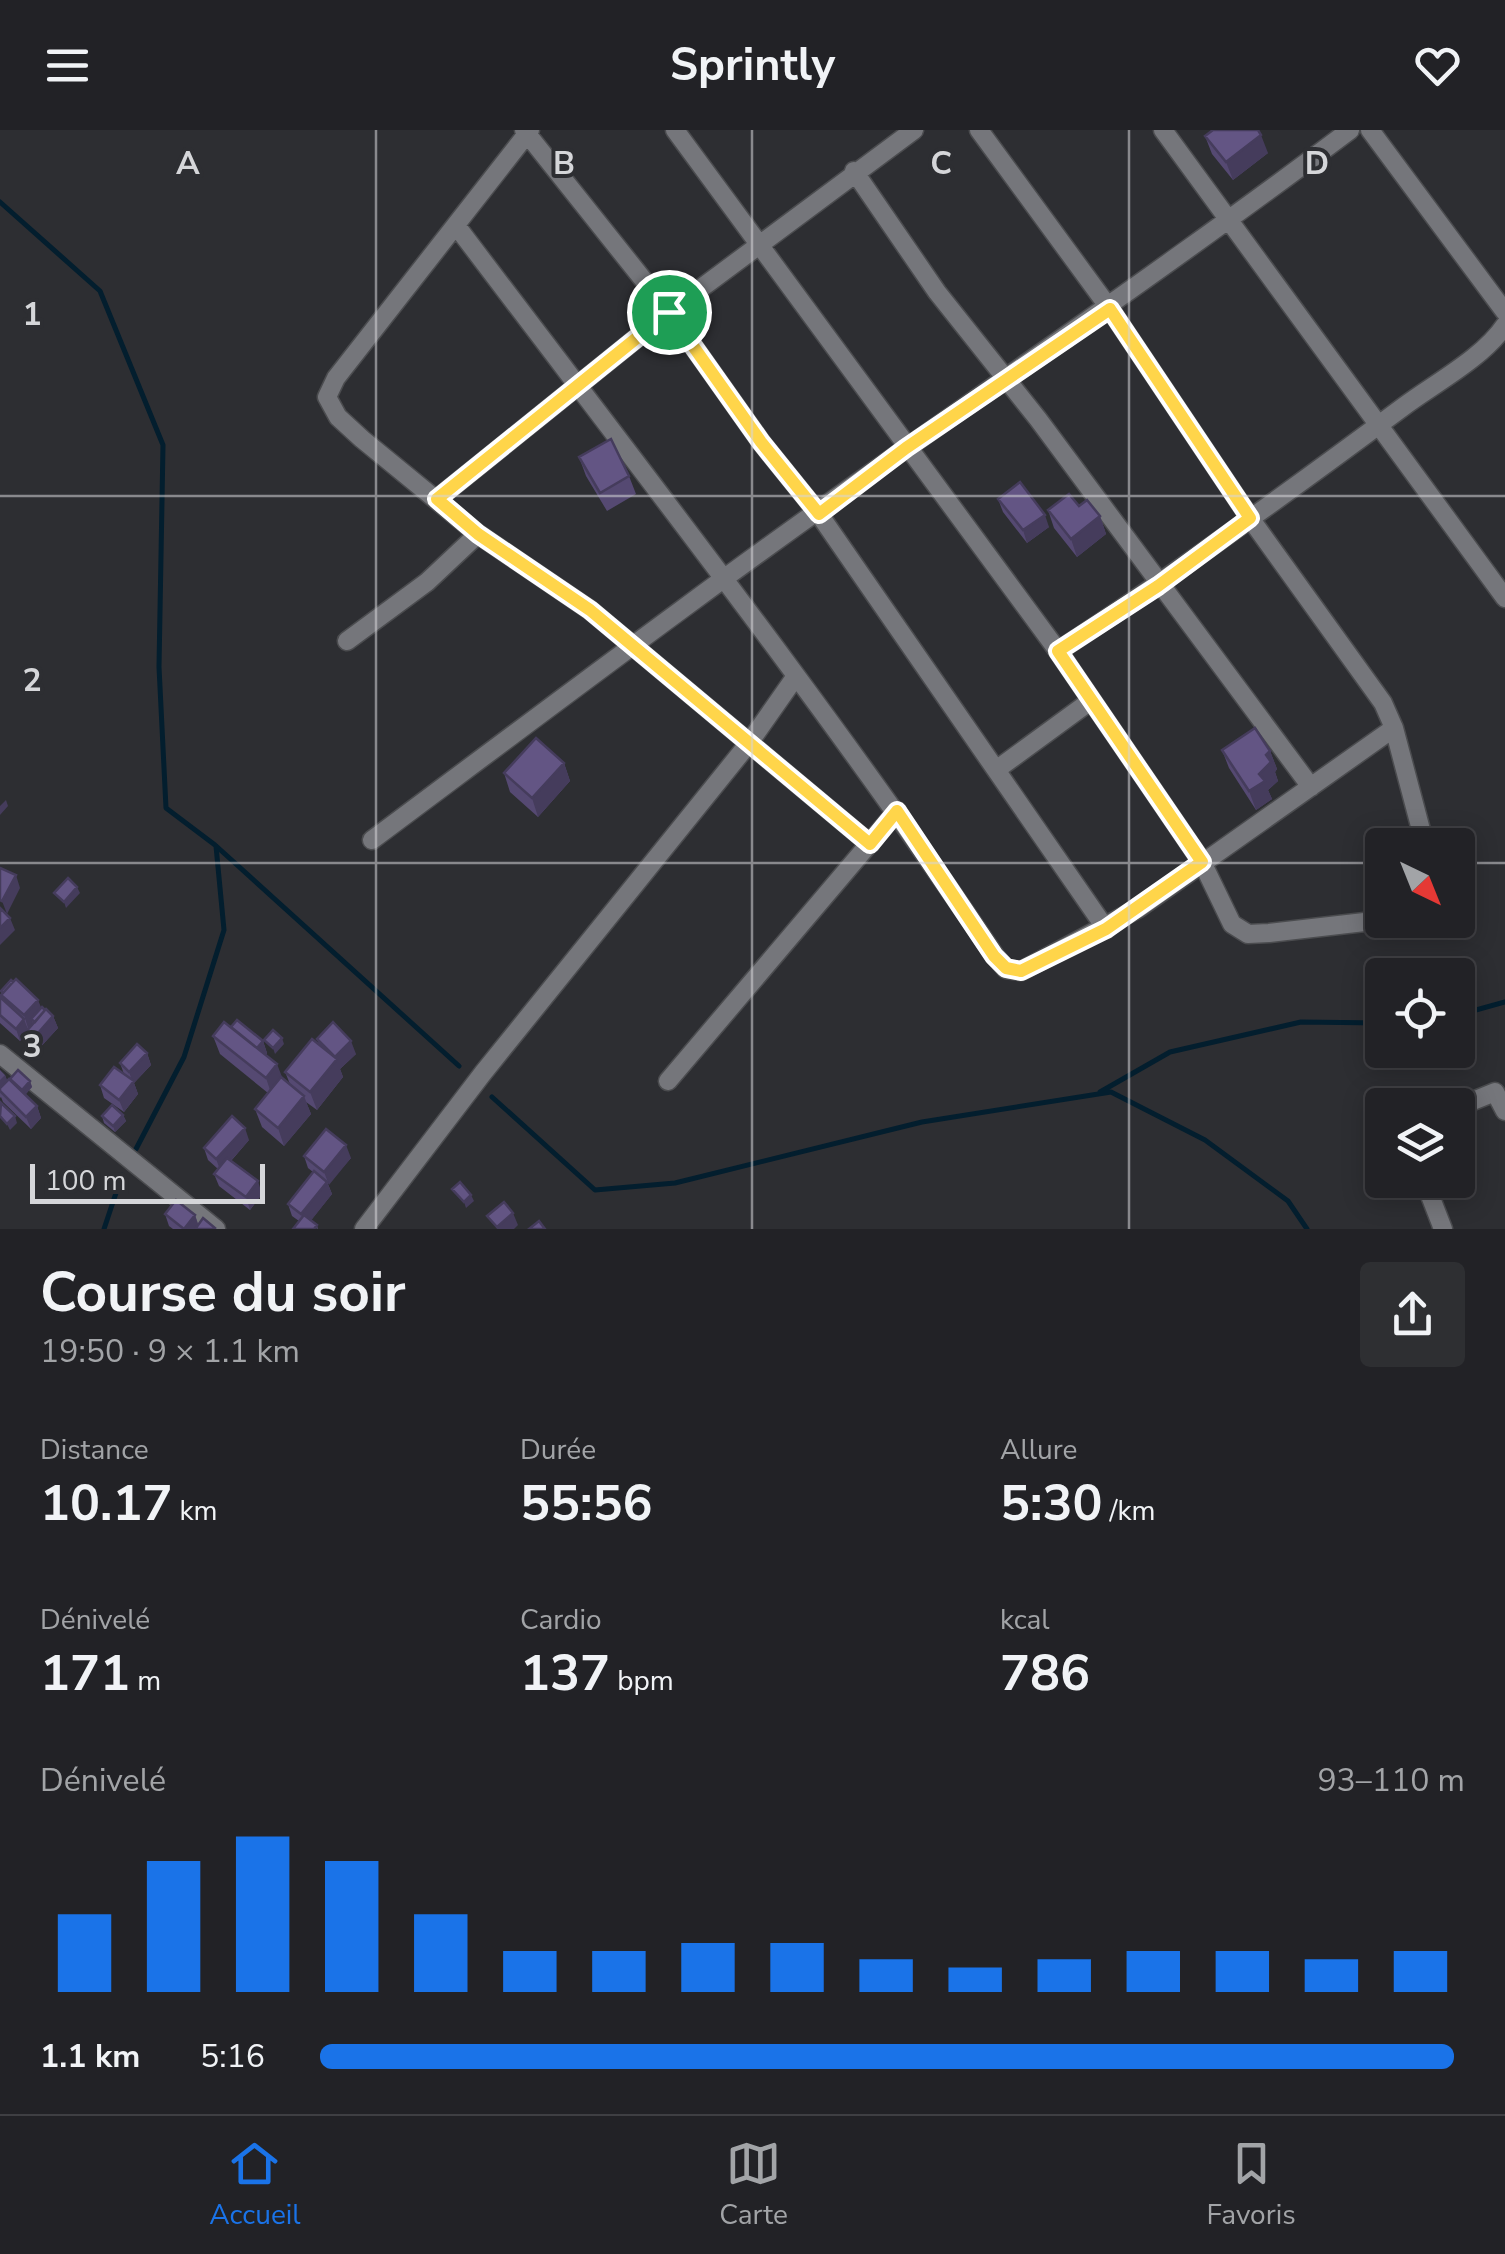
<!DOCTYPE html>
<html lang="fr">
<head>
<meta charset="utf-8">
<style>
	:root { --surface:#222226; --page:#2e2f32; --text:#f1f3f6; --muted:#a2a4a7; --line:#3f3f43; --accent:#1a73e8 }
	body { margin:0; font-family:"Nunito Sans",sans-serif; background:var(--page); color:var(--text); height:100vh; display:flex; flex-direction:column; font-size:38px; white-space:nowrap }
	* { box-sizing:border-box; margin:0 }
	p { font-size:32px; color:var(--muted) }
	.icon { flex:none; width:55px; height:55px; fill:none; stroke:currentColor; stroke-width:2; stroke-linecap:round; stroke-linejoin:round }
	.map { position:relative; height:1099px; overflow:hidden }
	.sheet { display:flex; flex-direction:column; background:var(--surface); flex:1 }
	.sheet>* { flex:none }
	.needle { width:65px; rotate:137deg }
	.tools { position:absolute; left:1365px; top:698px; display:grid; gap:20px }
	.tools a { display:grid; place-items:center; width:110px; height:110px; border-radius:10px; background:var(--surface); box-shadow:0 5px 25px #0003,0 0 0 2px var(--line); font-size:50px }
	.scale { position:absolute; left:30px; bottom:25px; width:235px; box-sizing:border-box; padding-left:10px; border:5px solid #d5d6d9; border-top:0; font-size:28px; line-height:35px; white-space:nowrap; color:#d5d6d9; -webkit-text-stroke:8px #2d2e32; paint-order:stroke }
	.pin { position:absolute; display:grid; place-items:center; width:85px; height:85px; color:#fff; margin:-42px; border:5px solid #fff; border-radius:50%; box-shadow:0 2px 10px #0007 }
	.round { display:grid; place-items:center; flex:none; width:105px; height:105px; border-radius:10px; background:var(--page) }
	.headline { display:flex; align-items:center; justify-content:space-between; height:170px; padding:0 40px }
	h1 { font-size:55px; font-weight:700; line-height:75px }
	.metrics { display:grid; grid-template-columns:repeat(3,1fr); gap:15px; height:170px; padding:10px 40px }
	.metrics div { display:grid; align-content:center }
	.metrics b { font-size:50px; font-weight:700 }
	.metrics small { font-size:28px; font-weight:400 }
	.metrics p { font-size:28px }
	.chart { height:280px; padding:20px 40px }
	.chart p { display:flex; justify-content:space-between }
	.chart svg { width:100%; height:180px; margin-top:10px; stroke:var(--accent); stroke-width:6 }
	ul { padding:0 40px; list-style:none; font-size:32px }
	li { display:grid; grid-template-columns:160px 120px 1fr; align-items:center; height:75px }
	li i { height:25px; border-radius:12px; background:var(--accent) }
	header { display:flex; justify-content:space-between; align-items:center; height:130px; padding:0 40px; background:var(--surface); font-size:45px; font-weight:700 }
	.tabs { display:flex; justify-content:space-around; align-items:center; height:140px; border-top:2px solid var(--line); background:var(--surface); font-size:28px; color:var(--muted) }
	.tabs a { display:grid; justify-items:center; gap:5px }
	.tabs .selected { color:var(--accent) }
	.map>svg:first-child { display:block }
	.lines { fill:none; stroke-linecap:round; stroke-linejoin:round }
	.stream { stroke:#031e2e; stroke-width:5 }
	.minor-casing { stroke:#4b4c4f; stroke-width:21 }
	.minor { stroke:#75767b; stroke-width:18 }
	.wall { fill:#554972 }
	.shaded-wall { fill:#453c5c }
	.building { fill:#635584; stroke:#453c5c; stroke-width:2.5 }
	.route-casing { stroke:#fff; stroke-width:20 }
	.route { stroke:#ffd54a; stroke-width:12 }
	.grid { fill:none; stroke:#d5d6d9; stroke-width:2.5; stroke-opacity:0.55 }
	.grid-label { font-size:32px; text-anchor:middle; font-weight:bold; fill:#d5d6d9; stroke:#2d2e32; stroke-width:8; stroke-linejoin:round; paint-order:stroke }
</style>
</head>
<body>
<header><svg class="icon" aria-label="menu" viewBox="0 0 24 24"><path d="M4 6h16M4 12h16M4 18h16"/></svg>Sprintly<svg class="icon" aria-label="heart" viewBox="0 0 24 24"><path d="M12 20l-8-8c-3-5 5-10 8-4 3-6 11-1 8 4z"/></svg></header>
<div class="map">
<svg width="1505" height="1099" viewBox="0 0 1505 1099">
	<rect width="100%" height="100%" fill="#2d2e32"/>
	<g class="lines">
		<!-- stream -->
		<path class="stream" d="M 0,72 L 100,161 L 163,315 L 159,537 L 166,678 L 215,715 L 459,936
			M 1458,885 L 1505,872
			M 1100,962 L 1170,922 L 1301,892 L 1382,893
			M 492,967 L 595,1060 L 675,1053 L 922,992 L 1111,962 L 1205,1010 L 1288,1071 L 1307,1099
			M 136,1019 L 184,927 L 224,800 L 216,716
			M 104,1099 L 122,1045"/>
		<!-- minor casing -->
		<g class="minor-casing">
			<path id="minor" d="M 524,0 L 669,182 L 761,312 L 819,384 L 1106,799
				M 530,0 L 336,248 L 327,267 L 338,287 L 362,309 L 478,404 L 590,480 L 870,714
				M 675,0 L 1058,521 L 1202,732 L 1232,794 L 1248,804 L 1269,803 L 1382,790
				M 1163,0 L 1505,468
				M 1370,0 L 1505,182
				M 854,41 L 937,162 L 1038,289 L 1311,657
				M 458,98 C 640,339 826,576 995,826 L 1006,839 L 1021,841 L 1139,778 L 1394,598 L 1383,573 L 1250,388 L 1110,179 L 979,0
				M 437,369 L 669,182 L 914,0
				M 347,511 L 427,452 L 478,404
				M 1058,521 C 1176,444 1290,361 1403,277 C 1435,253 1483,228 1505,195
				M 1394,598 L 1425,715
				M 996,640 L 1089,572
				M 372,710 C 549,578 726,444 908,317 C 1056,212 1205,109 1350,0
				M 0,924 L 216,1099
				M 668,951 L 897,681
				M 1458,977 L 1495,962 L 1505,981
				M 1424,1050 L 1443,1099
				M 364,1099 L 483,943 L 749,613 L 796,546"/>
		</g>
		<!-- minor -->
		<use href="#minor" class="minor"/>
	</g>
	<!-- wall -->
	<path class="wall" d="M 1205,6 L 1268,23 L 1233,50 L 1212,24 Z
		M 579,327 L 629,346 L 636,364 L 607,381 L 586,346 Z
		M 998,369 L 1049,397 L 1027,413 L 1003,382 Z
		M 1079,376 L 1100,386 L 1106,404 L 1077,427 L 1054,398 L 1048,380 Z
		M 1222,620 L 1270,621 L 1277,639 L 1275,642 L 1278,651 L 1268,660 L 1272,669 L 1256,680 L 1229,638 Z
		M 564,633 L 570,651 L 538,687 L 510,662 L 504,643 Z
		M 1,861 L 41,878 L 53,886 L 58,898 L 35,923 L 28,916 L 24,906 L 20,911 L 0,893 L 0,867 L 3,870 Z
		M 231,897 L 263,911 L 267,923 L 266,925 L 282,948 L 290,954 L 285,942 L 320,916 L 317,909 L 356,924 L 340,939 L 343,947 L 317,980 L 306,972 L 311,984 L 284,1016 L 262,997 L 255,979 L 268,963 L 220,924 L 213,906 Z
		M 147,923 L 151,935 L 134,953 L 138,964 L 124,982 L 104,968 L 100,955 L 124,944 L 120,933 Z
		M 0,940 L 5,945 L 7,951 L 30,951 L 32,957 L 25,965 L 37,976 L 41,988 L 31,999 L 3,972 L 1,967 L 0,968 Z
		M 123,985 L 126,991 L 115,1002 L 104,993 L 102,986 Z
		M 249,1010 L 231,1031 L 262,1064 L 250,1080 L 219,1056 L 214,1044 L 218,1039 L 208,1030 L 204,1018 Z
		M 304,1026 L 351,1028 L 328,1054 L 332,1064 L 311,1090 L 317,1095 L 318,1099 L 299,1091 L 292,1086 L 288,1074 L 313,1042 L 308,1038 Z
		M 165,1084 L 195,1085 L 198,1094 L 216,1099 L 173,1099 L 169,1096 Z"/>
	<!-- shaded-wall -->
	<path class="shaded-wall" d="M 1261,5 L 1268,23 L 1233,50 L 1226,32 Z
		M 1045,385 L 1049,397 L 1027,413 L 1023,400 Z
		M 1100,386 L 1106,404 L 1077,427 L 1071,409 Z
		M 1270,621 L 1277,639 L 1275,642 L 1278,651 L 1268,660 L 1272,669 L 1256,680 L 1249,661 L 1259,644 L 1266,625 Z
		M 564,633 L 570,651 L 538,687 L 532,668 Z
		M 6,670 L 8,676 L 0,685 L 0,676 Z
		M 16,745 L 20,758 L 7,784 L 2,771 Z
		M 77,757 L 80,763 L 66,778 L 64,772 Z
		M 10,788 L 15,800 L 0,815 L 0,798 Z
		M 38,870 L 43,882 L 31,889 L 33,893 L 28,898 L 24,885 Z
		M 53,886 L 58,898 L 35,923 L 31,911 Z
		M 24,889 L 29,902 L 20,911 L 16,899 Z
		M 282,908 L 284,914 L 275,924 L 273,918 Z
		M 263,911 L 267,923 L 261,931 L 257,918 Z
		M 351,911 L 356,924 L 340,939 L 343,947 L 317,980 L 310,962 L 335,927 Z
		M 147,923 L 151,935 L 134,953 L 138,964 L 124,982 L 119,970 L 133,953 L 129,942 Z
		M 277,934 L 284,952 L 272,966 L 266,948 Z
		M 5,945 L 10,957 L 0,961 L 0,950 Z
		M 30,951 L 32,957 L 24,966 L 22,960 Z
		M 304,966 L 311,984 L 284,1016 L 278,998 Z
		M 37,976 L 41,988 L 31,999 L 26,987 Z
		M 123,985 L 126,991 L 115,1002 L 113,996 Z
		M 15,986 L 17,993 L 10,1000 L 7,994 Z
		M 245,998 L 249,1010 L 221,1042 L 216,1029 Z
		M 346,1015 L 351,1028 L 329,1055 L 324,1042 Z
		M 258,1051 L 262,1064 L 250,1080 L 246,1067 Z
		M 327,1052 L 332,1064 L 306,1097 L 301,1084 Z
		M 471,1065 L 474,1071 L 466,1078 L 464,1072 Z
		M 513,1083 L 518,1095 L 514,1099 L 497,1099 L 497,1097 Z
		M 195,1085 L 199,1097 L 198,1099 L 184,1099 Z"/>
	<!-- building -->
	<path class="building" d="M 1213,0 L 1258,0 L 1261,5 L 1226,32 L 1205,6 Z
		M 611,309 L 629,346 L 600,363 L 579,327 Z
		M 1020,352 L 1045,385 L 1023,400 L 998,369 Z
		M 1069,364 L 1079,376 L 1087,370 L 1100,386 L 1071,409 L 1048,380 Z
		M 1255,598 L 1270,621 L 1266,625 L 1271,632 L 1259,644 L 1265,651 L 1249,661 L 1222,620 Z
		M 536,608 L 564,633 L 532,668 L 504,643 Z
		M 0,738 L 16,745 L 2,771 L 0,770 Z
		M 68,748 L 77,757 L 64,772 L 54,763 Z
		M 0,778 L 10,788 L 0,798 Z
		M 16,849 L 38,870 L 24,885 L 1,865 Z
		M 11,850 L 13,852 L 3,863 L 1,861 Z
		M 0,867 L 24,889 L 16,899 L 0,885 Z
		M 42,877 L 45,880 L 35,892 L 31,889 Z
		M 46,879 L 53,886 L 31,911 L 24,904 Z
		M 237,890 L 263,911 L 257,918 L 231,897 Z
		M 224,892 L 277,934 L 266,948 L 213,906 Z
		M 333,892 L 351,911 L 335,927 L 317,909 Z
		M 273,900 L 282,908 L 273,918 L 264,910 Z
		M 312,909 L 337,929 L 310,962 L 285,942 Z
		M 137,914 L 147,923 L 129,942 L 120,933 Z
		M 114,937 L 134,951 L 119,970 L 100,955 Z
		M 18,940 L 30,951 L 22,960 L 10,949 Z
		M 281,947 L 304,966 L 278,998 L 255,979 Z
		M 9,949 L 37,976 L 26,987 L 0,961 L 0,958 Z
		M 1,973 L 15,986 L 7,994 L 0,986 Z
		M 112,975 L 123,985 L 113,996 L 102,986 Z
		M 232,986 L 245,998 L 216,1029 L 204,1018 Z
		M 326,999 L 346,1015 L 324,1042 L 304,1026 Z
		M 227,1028 L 258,1051 L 246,1067 L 214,1044 Z
		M 314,1041 L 327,1052 L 301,1084 L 288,1074 Z
		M 460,1052 L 471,1065 L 464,1072 L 452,1059 Z
		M 176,1070 L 195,1085 L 184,1099 L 165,1084 Z
		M 504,1072 L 513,1083 L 497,1097 L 487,1086 Z
		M 304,1085 L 317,1095 L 314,1099 L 293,1099 Z
		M 203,1088 L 215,1098 L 214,1099 L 198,1099 L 196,1098 Z
		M 539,1091 L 545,1099 L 529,1099 Z"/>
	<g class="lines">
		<!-- route casing -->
		<g class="route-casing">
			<path id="route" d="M 1110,179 L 1250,388 L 1158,456 L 1058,521 L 1202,732 L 1106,799 L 1021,841 L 1006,838 L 994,826 L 897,681 L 870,714 L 590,480 L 478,404 L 437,369 L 669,182 L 761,312 L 819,384 L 906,318 Z"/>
		</g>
		<!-- route -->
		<use href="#route" class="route"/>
	</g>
	<!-- grid -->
	<path class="grid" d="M 376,0 L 376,1099M 752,0 L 752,1099M 1129,0 L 1129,1099M 0,366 L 1505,366M 0,733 L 1382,733M 1458,733 L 1505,733"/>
	<g class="grid-label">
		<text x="188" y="44">A</text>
		<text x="564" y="44">B</text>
		<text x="941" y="44">C</text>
		<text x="1317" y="44">D</text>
		<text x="32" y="195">1</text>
		<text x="32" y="561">2</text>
		<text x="32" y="927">3</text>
	</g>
</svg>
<div class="tools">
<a><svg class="needle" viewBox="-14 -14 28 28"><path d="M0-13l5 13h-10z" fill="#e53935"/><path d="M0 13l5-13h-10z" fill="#a2a4a7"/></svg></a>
<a><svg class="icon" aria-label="locate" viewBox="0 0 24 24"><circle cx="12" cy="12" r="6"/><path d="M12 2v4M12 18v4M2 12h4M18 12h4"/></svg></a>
<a><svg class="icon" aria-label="layers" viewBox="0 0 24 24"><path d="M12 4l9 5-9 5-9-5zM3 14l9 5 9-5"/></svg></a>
</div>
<div class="scale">100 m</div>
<div class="pin" style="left:669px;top:182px;background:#1e9e55"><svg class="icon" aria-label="arrive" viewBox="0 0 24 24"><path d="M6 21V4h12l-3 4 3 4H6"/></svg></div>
</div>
<section class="sheet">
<div class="headline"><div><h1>Course du soir</h1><p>19:50 · 9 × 1.1 km</p></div><a class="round"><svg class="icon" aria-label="share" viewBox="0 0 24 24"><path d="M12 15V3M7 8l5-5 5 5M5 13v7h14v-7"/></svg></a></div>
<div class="metrics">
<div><p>Distance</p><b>10.17<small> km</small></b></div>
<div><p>Durée</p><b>55:56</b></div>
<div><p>Allure</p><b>5:30<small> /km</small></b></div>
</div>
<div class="metrics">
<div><p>Dénivelé</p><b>171<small> m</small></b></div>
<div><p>Cardio</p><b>137<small> bpm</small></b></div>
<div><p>kcal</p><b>786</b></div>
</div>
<div class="chart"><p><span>Dénivelé</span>93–110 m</p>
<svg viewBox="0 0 160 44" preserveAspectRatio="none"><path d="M5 44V25M15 44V12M25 44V6M35 44V12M45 44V25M55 44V34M65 44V34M75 44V32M85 44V32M95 44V36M105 44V38M115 44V36M125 44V34M135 44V34M145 44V36M155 44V34"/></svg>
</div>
<ul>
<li><b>1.1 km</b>5:16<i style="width:99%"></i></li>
</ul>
</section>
<nav class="tabs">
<a class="selected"><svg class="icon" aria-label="home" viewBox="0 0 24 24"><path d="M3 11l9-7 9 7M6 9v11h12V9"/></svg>Accueil</a>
<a><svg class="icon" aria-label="map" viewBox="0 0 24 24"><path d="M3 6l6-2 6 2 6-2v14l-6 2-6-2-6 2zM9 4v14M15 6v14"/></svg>Carte</a>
<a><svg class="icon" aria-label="saved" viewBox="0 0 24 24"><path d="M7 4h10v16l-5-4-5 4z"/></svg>Favoris</a>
</nav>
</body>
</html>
